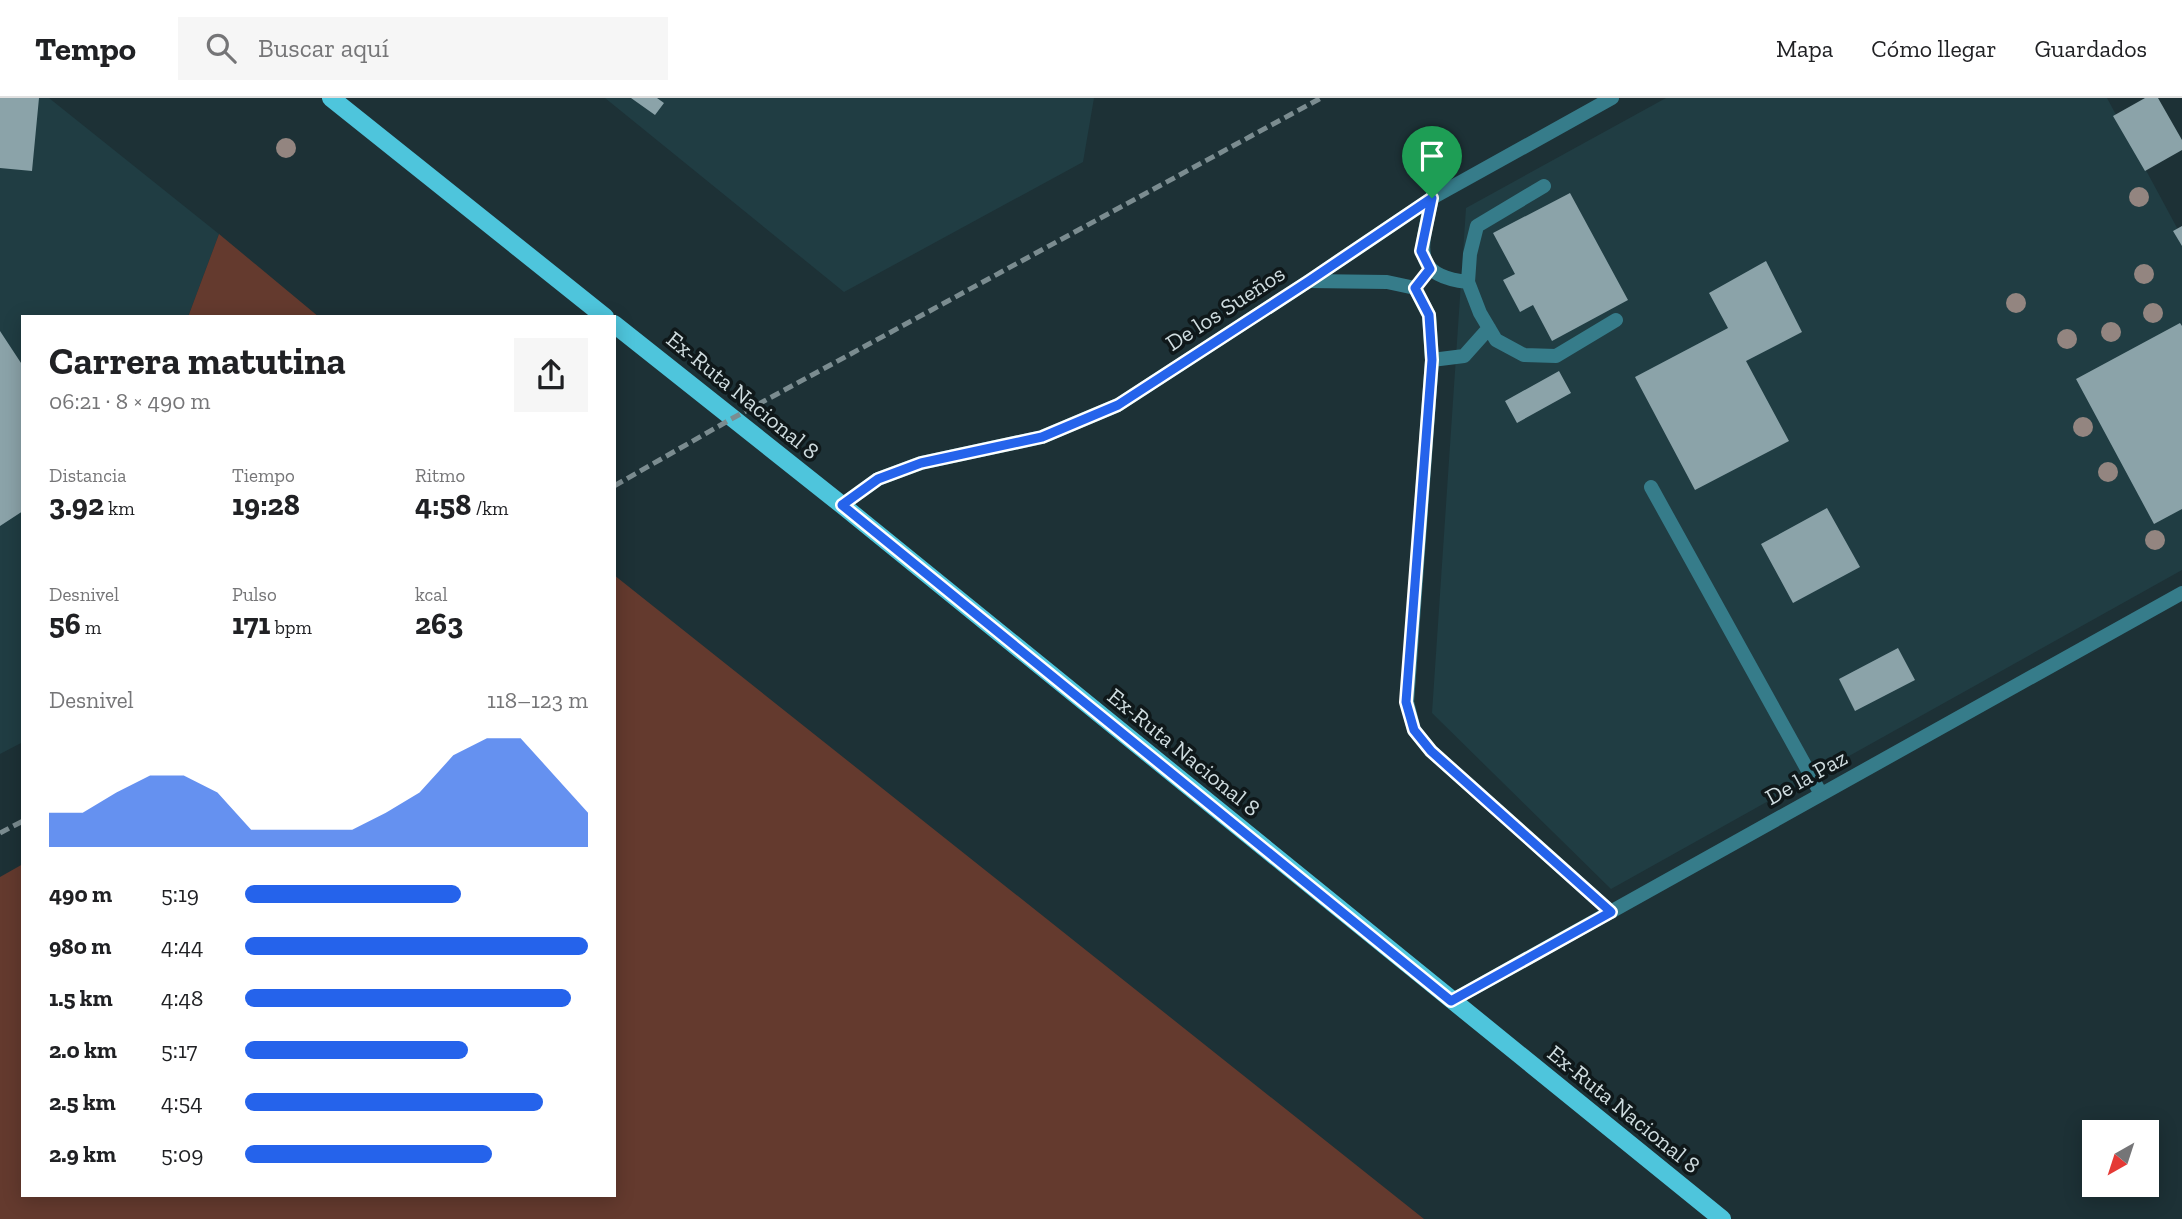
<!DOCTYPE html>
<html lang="es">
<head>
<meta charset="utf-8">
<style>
	:root { --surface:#fff; --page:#f6f6f6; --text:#202124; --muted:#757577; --line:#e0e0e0; --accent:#2563eb }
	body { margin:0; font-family:"Zilla Slab",serif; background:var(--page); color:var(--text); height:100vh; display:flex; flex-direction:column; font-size:26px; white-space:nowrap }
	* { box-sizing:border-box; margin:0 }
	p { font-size:23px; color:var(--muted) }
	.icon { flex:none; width:38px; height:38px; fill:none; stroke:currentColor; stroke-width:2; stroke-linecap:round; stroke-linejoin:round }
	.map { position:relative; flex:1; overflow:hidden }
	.side { position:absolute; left:21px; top:217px; width:595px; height:882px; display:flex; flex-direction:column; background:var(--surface); border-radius:0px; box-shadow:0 4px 18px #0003 }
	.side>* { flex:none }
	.needle { width:46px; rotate:219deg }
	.fabs { position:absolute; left:2082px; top:1022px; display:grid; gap:14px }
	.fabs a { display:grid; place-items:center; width:77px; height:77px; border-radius:0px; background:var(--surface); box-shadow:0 4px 18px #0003; font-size:35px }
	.pin { position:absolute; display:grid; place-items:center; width:60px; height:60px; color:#fff; margin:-72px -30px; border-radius:50% 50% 50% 0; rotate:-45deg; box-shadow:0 0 7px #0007 }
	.pin .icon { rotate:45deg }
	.round { display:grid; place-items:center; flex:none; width:74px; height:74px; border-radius:0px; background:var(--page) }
	.overview { display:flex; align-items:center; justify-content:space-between; height:119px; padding:0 28px }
	h1 { font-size:38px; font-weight:700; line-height:52px }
	.stats { display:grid; grid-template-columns:repeat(3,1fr); gap:10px; height:119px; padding:7px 28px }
	.stats div { display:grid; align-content:center }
	.stats b { font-size:30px; font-weight:700 }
	.stats small { font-size:19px; font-weight:400 }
	.stats p { font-size:19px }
	.chart { height:196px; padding:14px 28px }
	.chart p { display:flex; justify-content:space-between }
	.chart svg { width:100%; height:126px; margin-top:7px; fill:var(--accent); opacity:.7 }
	ul { padding:0 28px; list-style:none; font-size:23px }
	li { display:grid; grid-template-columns:112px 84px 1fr; align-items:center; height:52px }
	li i { height:18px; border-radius:9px; background:var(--accent) }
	header { display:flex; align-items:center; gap:42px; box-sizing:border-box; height:98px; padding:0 35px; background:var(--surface); border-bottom:2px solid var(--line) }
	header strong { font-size:33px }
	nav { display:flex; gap:38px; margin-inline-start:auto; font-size:24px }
	.search { width:490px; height:63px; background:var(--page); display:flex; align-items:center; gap:18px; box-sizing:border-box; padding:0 24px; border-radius:0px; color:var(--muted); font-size:26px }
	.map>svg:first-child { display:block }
	.built { fill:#203d43 }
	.green { fill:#643a2e }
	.building { fill:#8ba3a9 }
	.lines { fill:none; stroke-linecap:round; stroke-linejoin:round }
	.lane { stroke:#367c8a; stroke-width:14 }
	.street { stroke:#367c8a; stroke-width:14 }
	.primary { stroke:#4ec5dc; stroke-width:18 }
	.rail { stroke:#7b8c90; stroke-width:5; stroke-dasharray:10 5; stroke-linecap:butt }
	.tree { fill:#938580 }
	.route-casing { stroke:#fff; stroke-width:14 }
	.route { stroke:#2563eb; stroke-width:9 }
	.labels { text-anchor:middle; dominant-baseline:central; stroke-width:7; stroke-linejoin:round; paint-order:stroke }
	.street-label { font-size:23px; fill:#cfdcdf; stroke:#0f181a }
</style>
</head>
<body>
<header>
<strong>Tempo</strong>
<div class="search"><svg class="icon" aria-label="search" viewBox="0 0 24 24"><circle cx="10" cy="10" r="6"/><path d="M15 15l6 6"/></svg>Buscar aquí</div>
<nav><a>Mapa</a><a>Cómo llegar</a><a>Guardados</a></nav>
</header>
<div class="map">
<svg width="2182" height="1121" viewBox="0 0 2182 1121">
	<rect width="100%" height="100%" fill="#1d3136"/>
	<!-- built -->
	<path class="built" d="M 0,0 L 49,0 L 219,136 L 188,219 L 23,219 L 23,644 L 0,656 Z
		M 605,0 L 1094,0 L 1083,64 L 844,194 Z
		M 1666,0 L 2107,0 L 2182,139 L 2182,472 L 1611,791 L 1432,615 L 1466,110 Z"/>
	<!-- green -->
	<path class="green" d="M 219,136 L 319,219 L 188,219 Z
		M 614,477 L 1424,1121 L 0,1121 L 0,779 L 23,766 L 23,1097 L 614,1097 Z"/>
	<!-- building -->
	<path class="building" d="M 0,0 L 39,0 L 32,73 L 0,70 Z
		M 631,0 L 657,0 L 664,5 L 655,17 Z
		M 2145,0 L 2158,0 L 2182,42 L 2182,52 L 2145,73 L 2113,18 Z
		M 1570,95 L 1628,202 L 1552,243 L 1533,207 L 1520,214 L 1503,182 L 1515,176 L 1493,135 Z
		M 2182,128 L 2182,148 L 2173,133 Z
		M 1766,163 L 1802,234 L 1746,263 L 1789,343 L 1695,392 L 1635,279 L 1728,230 L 1709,195 Z
		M 2180,225 L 2182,228 L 2182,411 L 2154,426 L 2076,281 Z
		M 0,233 L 23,268 L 23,413 L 0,428 Z
		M 1559,273 L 1571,295 L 1517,325 L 1505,303 Z
		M 1827,410 L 1860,469 L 1793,505 L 1761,446 Z
		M 1898,550 L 1915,582 L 1855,613 L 1839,581 Z"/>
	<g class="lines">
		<!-- lane -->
		<path class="lane" d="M 1544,88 L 1477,128 L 1470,156 L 1468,184 L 1480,215 L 1496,242 L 1524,257 L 1556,258 L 1616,222
			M 1432,100 C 1423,145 1407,178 1468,184
			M 1309,183 L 1387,184 L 1415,190 L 1429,217 L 1432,262 L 1407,604 L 1414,632 L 1431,653 L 1611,814
			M 1432,262 L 1464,258 L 1489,230
			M 1651,389 L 1821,696"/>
		<!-- street -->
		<path class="street" d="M 842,407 L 878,381 L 921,365 L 1042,339 L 1118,307 L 1309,183 L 1432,100 L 1612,0
			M 1451,903 L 2182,495"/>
		<!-- primary -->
		<path class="primary" d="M 331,0 L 605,219
			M 614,226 L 842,407 L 1722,1121"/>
		<!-- rail -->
		<path class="rail" d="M 614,388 L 733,320 L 1321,0
			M 0,735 L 23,723"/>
	</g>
	<!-- trees -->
	<g class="tree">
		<circle cx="286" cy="50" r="10"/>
		<circle cx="2139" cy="99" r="10"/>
		<circle cx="2144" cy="176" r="10"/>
		<circle cx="2016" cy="205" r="10"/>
		<circle cx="2153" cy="215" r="10"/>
		<circle cx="2111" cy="234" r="10"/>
		<circle cx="2067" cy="241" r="10"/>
		<circle cx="2083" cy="329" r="10"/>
		<circle cx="2108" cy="374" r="10"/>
		<circle cx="2155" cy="442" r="10"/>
	</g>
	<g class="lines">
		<!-- route casing -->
		<g class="route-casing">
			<path id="route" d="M 1432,100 L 1421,153 L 1430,171 L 1415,190 L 1429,217 L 1432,262 L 1406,604 L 1414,632 L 1431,653 L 1611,814 L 1451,903 L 842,407 L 878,381 L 921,365 L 1042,339 L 1118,307 L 1309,183 Z"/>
		</g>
		<!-- route -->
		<use href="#route" class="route"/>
	</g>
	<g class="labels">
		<!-- street labels -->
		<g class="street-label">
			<text transform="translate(1225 210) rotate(-33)">De los Sueños</text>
			<text transform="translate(743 297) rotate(39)">Ex-Ruta Nacional 8</text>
			<text transform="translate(1184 654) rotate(39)">Ex-Ruta Nacional 8</text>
			<text transform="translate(1806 679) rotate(-29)">De la Paz</text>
			<text transform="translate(1624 1011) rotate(39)">Ex-Ruta Nacional 8</text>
		</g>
	</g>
</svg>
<div class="fabs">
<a><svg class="needle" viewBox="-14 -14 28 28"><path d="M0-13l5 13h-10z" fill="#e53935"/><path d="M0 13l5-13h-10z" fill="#757577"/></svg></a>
</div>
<div class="pin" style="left:1432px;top:100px;background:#1e9e55"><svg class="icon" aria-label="arrive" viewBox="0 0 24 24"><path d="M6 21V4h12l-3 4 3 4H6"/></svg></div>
<section class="side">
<div class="overview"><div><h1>Carrera matutina</h1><p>06:21 · 8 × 490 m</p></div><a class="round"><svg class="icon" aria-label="share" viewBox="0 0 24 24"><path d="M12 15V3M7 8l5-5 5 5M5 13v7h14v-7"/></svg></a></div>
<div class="stats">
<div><p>Distancia</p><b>3.92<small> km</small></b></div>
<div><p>Tiempo</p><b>19:28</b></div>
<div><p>Ritmo</p><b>4:58<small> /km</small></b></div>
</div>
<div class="stats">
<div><p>Desnivel</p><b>56<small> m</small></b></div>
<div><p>Pulso</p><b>171<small> bpm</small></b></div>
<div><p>kcal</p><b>263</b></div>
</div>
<div class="chart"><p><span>Desnivel</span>118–123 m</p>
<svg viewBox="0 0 160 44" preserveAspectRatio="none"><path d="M0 44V32L10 32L20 25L30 19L40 19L50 25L60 38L70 38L80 38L90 38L100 32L110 25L120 12L130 6L140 6L150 19L160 32V44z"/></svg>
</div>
<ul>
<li><b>490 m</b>5:19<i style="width:63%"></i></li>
<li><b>980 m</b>4:44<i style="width:100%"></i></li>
<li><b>1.5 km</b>4:48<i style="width:95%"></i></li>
<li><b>2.0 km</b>5:17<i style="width:65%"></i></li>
<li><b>2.5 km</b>4:54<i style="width:87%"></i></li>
<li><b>2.9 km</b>5:09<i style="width:72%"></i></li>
</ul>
</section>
</div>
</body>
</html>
